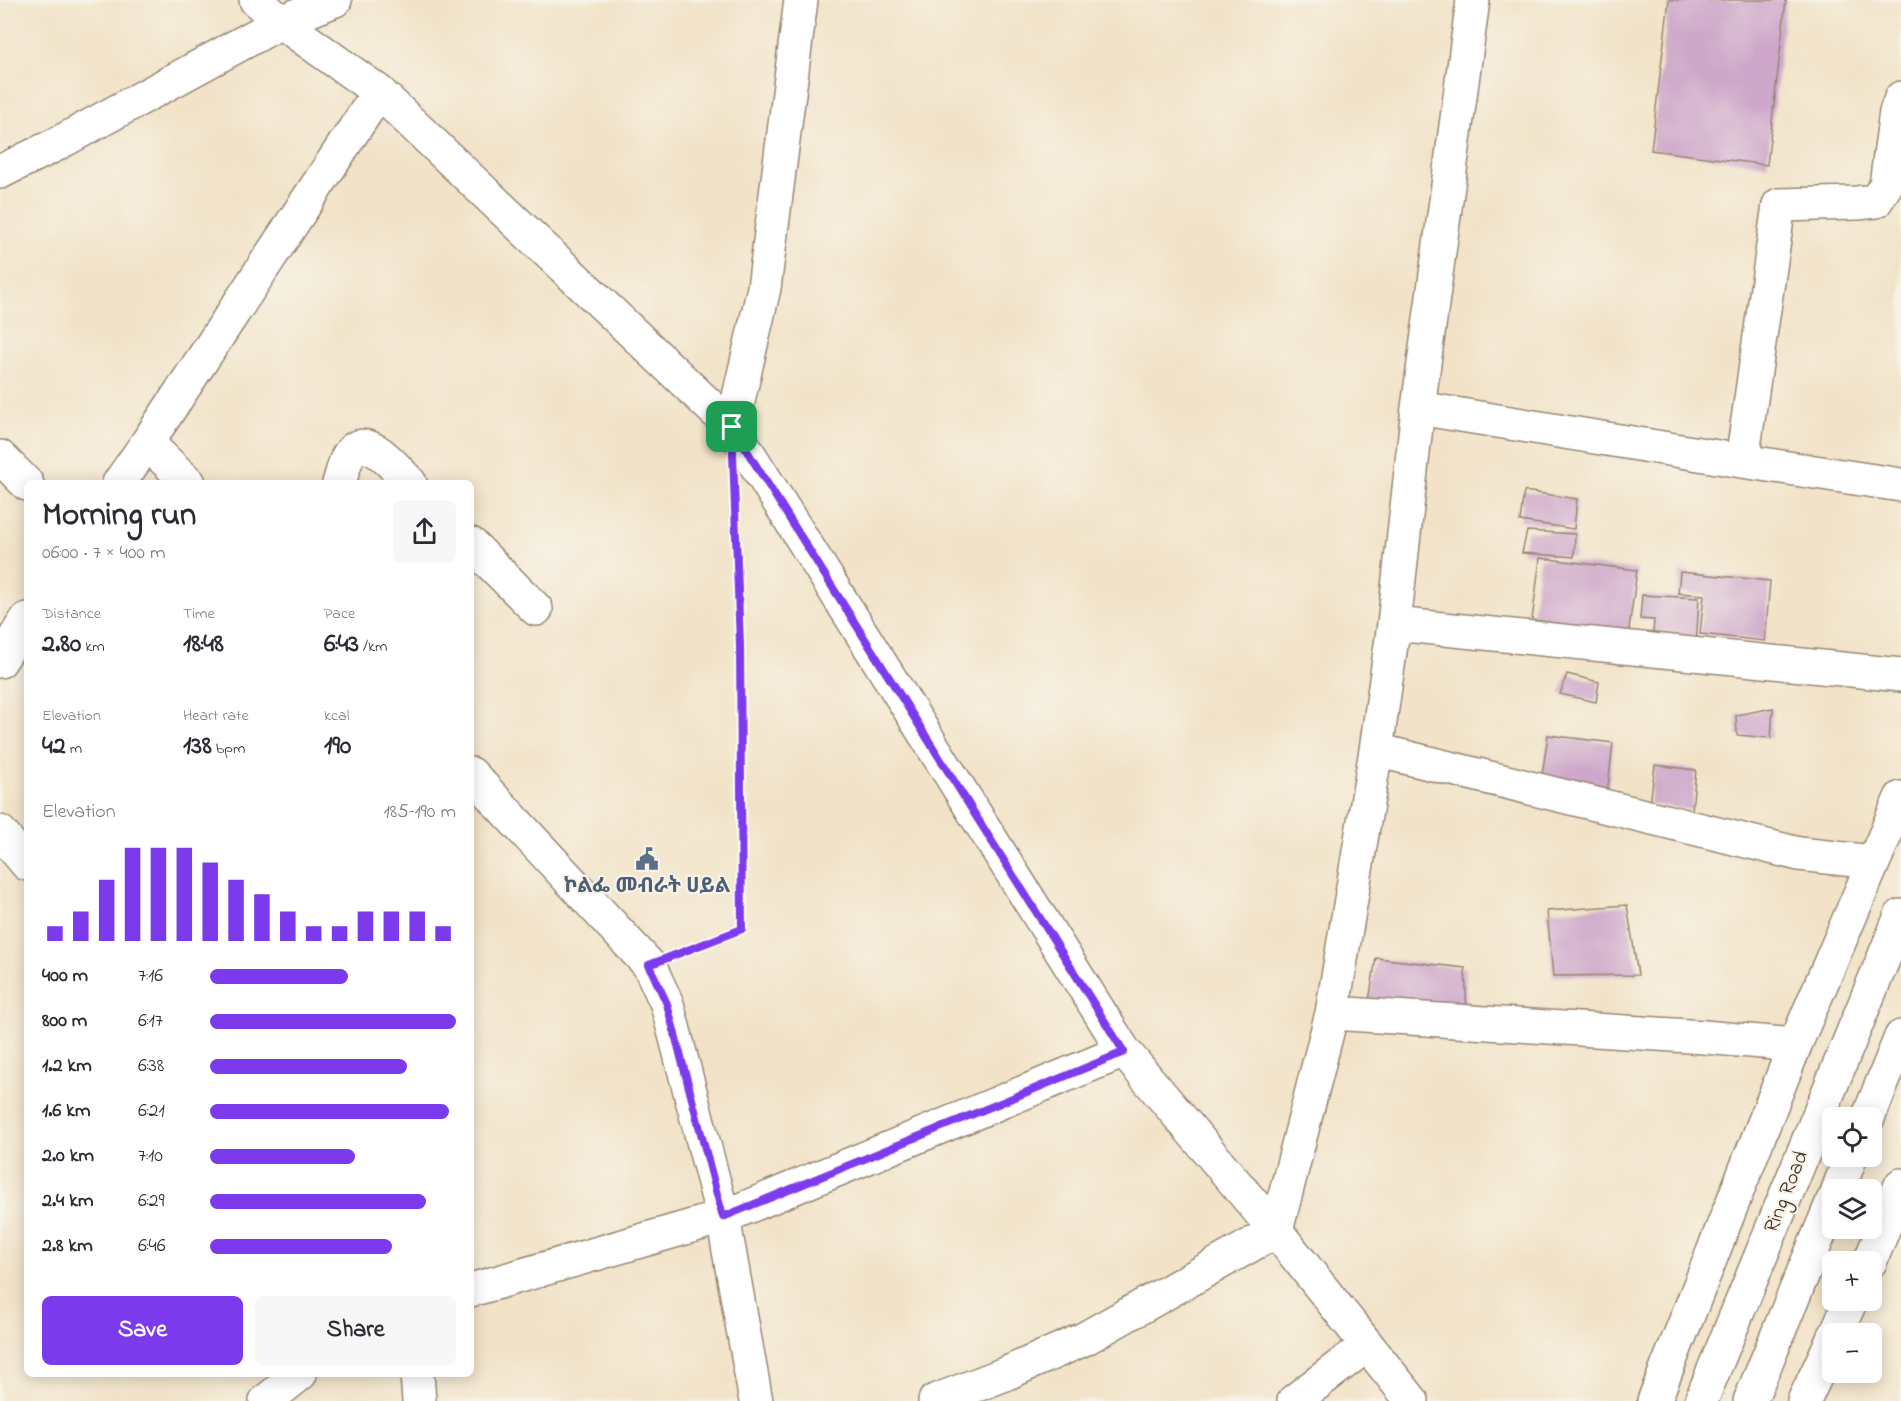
<!DOCTYPE html>
<html lang="en">
<head>
<meta charset="utf-8">
<style>
	:root { --surface:#fff; --page:#f7f7f7; --text:#2b2b33; --muted:#7c7c81; --accent:#7c3aed }
	body { margin:0; font-family:"Indie Flower","Noto Sans Ethiopic",sans-serif; background:var(--page); color:var(--text); height:100vh; display:flex; flex-direction:column; font-size:22px; white-space:nowrap }
	* { box-sizing:border-box; margin:0 }
	p { font-size:20px; color:var(--muted) }
	.icon { flex:none; width:33px; height:33px; fill:none; stroke:currentColor; stroke-width:2; stroke-linecap:round; stroke-linejoin:round }
	.map { position:relative; flex:1; overflow:hidden }
	.details { position:absolute; left:24px; top:480px; width:450px; height:897px; display:flex; flex-direction:column; background:var(--surface); border-radius:9px; box-shadow:0 3px 15px #0003 }
	.details>* { flex:none }
	.controls { position:absolute; left:1822px; top:1107px; display:grid; gap:12px }
	.controls a { display:grid; place-items:center; width:60px; height:60px; border-radius:9px; background:var(--surface); box-shadow:0 3px 15px #0003; font-size:30px }
	.pin { position:absolute; display:grid; place-items:center; width:51px; height:51px; color:#fff; margin:-26px; border-radius:12px; box-shadow:0 3px 9px #0006 }
	.round { display:grid; place-items:center; flex:none; width:63px; height:63px; border-radius:9px; background:var(--page) }
	.summary { display:flex; align-items:center; justify-content:space-between; height:102px; padding:0 18px }
	h1 { font-size:33px; font-weight:700; line-height:45px }
	.stats { display:grid; grid-template-columns:repeat(3,1fr); gap:9px; height:102px; padding:6px 18px }
	.stats div { display:grid; align-content:center }
	.stats b { font-size:26px; font-weight:700 }
	.stats small { font-size:16px; font-weight:400 }
	.stats p { font-size:16px }
	.chart { height:168px; padding:12px 18px }
	.chart p { display:flex; justify-content:space-between }
	.chart svg { width:100%; height:108px; margin-top:6px; stroke:var(--accent); stroke-width:6 }
	.button { display:flex; gap:12px; margin-top:auto; padding:12px 18px }
	.button a { flex:1; height:69px; border-radius:9px; background:var(--accent); color:#fff; font-size:24px; font-weight:700; line-height:69px; text-align:center }
	.button a+a { background:var(--page); color:var(--text) }
	ul { padding:0 18px; list-style:none; font-size:20px }
	li { display:grid; grid-template-columns:96px 72px 1fr; align-items:center; height:45px }
	li i { height:15px; border-radius:8px; background:var(--accent) }
	.map>svg:first-child { display:block }
	.building { fill:#cea7ca }
	.lines { fill:none; stroke-linecap:round; stroke-linejoin:round }
	.minor-casing { stroke:#968673; stroke-width:36 }
	.major-casing { stroke:#968673; stroke-width:36 }
	.highway-casing { stroke:#968673; stroke-width:36 }
	.path { stroke:#968673; stroke-width:4; stroke-dasharray:4.5 4.5; stroke-linecap:butt }
	.minor { stroke:#fff; stroke-width:33 }
	.major { stroke:#fff; stroke-width:33 }
	.highway { stroke:#fff; stroke-width:33 }
	.route-casing { stroke:#fff; stroke-width:12 }
	.route { stroke:#7c3aed; stroke-width:8 }
	.labels { text-anchor:middle; dominant-baseline:central; stroke-width:4.5; stroke-linejoin:round; paint-order:stroke }
	.service-label { font-size:21px; font-weight:bold; fill:#4e5e75; stroke:#f7f3e8 }
	.street-label { font-size:21px; fill:#3b2a1e; stroke:#f7f3e8 }
</style>
</head>
<body>
<div class="map">
<svg width="1901" height="1401" viewBox="0 0 1901 1401">
	<rect width="100%" height="100%" fill="#f7f3e8"/>
	<filter id="ink" filterUnits="userSpaceOnUse"><feTurbulence type="fractalNoise" baseFrequency=".0167" numOctaves="2"/><feDisplacementMap in="SourceGraphic" scale="12" xChannelSelector="R" yChannelSelector="G"/><feConvolveMatrix kernelMatrix="1 2 1 2 8 2 1 2 1" color-interpolation-filters="sRGB"/></filter>
	<filter id="wash" filterUnits="userSpaceOnUse"><feTurbulence type="fractalNoise" baseFrequency=".008" numOctaves="4" result="noise"/><feDisplacementMap in="SourceGraphic" scale="24" xChannelSelector="R" yChannelSelector="G"/><feGaussianBlur stdDeviation="1.35" result="paint"/><feColorMatrix in="noise" values="0 0 0 0 0 0 0 0 0 0 0 0 0 0 0 0 0 1.4 0 .05"/><feComposite in="paint" operator="in"/></filter>
	<g filter="url(#wash)">
		<rect width="100%" height="100%" fill="#f2e3c8"/>
		<g id="blocks">
			<!-- building -->
			<path class="building" d="M 1669,0 L 1786,0 L 1767,165 L 1651,150 Z
				M 1524,491 L 1577,499 L 1574,529 L 1520,521 Z
				M 1527,531 L 1575,534 L 1574,557 L 1522,553 Z
				M 1540,558 L 1637,570 L 1627,644 L 1570,625 L 1532,620 Z
				M 1680,572 L 1770,581 L 1765,641 L 1700,634 L 1704,595 L 1678,593 Z
				M 1642,595 L 1699,598 L 1696,648 L 1652,645 L 1654,620 L 1640,619 Z
				M 1567,674 L 1599,682 L 1596,702 L 1560,694 Z
				M 1773,708 L 1771,738 L 1737,735 L 1736,715 Z
				M 1548,735 L 1613,743 L 1607,796 L 1541,782 Z
				M 1655,765 L 1696,770 L 1692,810 L 1650,804 Z
				M 1627,905 L 1638,975 L 1553,976 L 1547,911 Z
				M 1376,958 L 1465,968 L 1467,1017 L 1369,1001 Z"/>
		</g>
	</g>
	<g filter="url(#ink)">
		<use href="#blocks" fill-opacity="0" stroke="#968673" stroke-width="1.5"/>
		<g class="lines">
			<!-- minor casing -->
			<g class="minor-casing">
				<path id="minor" d="M 256,0 L 281,22 L 379,92 L 732,427 L 1124,1051 L 1276,1231 L 1412,1401
					M 0,172 L 55,145 L 281,22 L 335,0
					M 1418,408 L 1742,461 L 1901,485
					M 732,427 L 764,288 L 801,0
					M 147,443 L 189,483
					M 0,457 L 27,484
					M 1742,461 L 1779,205 L 1857,203 L 1876,201 L 1886,185 L 1896,112 L 1901,98
					M 119,483 L 147,443 L 379,92
					M 339,483 C 342,475 344,464 348,456 C 365,427 397,470 410,483
					M 471,544 L 536,609
					M 1394,624 L 1901,675
					M 0,661 L 27,619
					M 1376,750 L 1799,854 L 1873,862
					M 471,774 L 649,965 L 667,1004 L 723,1217 L 1124,1051
					M 0,832 L 27,864
					M 1332,1013 L 1704,1037 L 1795,1045
					M 471,1290 L 723,1217 L 756,1401
					M 417,1374 L 419,1401
					M 266,1401 L 300,1374
					M 935,1401 L 1005,1374 L 1084,1339 L 1276,1231 L 1332,1013 L 1376,750 L 1394,624 L 1418,408 L 1473,0
					M 1294,1401 L 1367,1345"/>
			</g>
			<!-- major casing -->
			<g class="major-casing">
				<path id="major" d="M 1870,1262 L 1901,1185
					M 1836,1334 L 1851,1300
					M 1654,1401 L 1795,1045 L 1901,798
					M 1804,1401 L 1833,1339"/>
			</g>
			<!-- highway casing -->
			<g class="highway-casing">
				<path id="highway" d="M 1868,1118 L 1901,1037
					M 1838,1190 L 1851,1156
					M 1701,1401 L 1901,916
					M 1750,1401 L 1833,1201"/>
			</g>
			<!-- path -->
			<path class="path" d="M 679,953 L 742,929 L 740,645 L 734,497"/>
			<!-- minor -->
			<use href="#minor" class="minor"/>
			<!-- major -->
			<use href="#major" class="major"/>
			<!-- highway -->
			<use href="#highway" class="highway"/>
		</g>
	</g>
	<g class="lines" filter="url(#ink)">
		<!-- route casing -->
		<g class="route-casing">
			<path id="route" d="M 732,427 L 1124,1052 L 723,1217 L 667,1004 L 649,965 L 742,929 L 740,645 Z"/>
		</g>
		<!-- route -->
		<use href="#route" class="route"/>
	</g>
	<!-- icons -->
	<defs>
		<g id="civic-bare" transform="scale(1.8)"><path d="M-.6-6.5H3V-4.5H.6V-3L4-1V1h2V6H-6V1h2V-1L-.6-3ZM-1.2 2.5V6h2.4V2.5Z" fill="#5c6f8a" stroke="#f7f3e8" stroke-width="2.5" paint-order="stroke"/></g>
	</defs>
	<g fill-rule="evenodd">
		<use href="#civic-bare" x="647" y="859"/>
	</g>
	<g class="labels">
		<!-- service labels -->
		<g class="service-label">
			<text x="647" y="887">ኮልፌ መብራት ሀይል</text>
		</g>
		<!-- street labels -->
		<g class="street-label">
			<text transform="translate(1787 1192) rotate(-68)">Ring Road</text>
		</g>
	</g>
</svg>
<div class="controls">
<a><svg class="icon" aria-label="locate" viewBox="0 0 24 24"><circle cx="12" cy="12" r="6"/><path d="M12 2v4M12 18v4M2 12h4M18 12h4"/></svg></a>
<a><svg class="icon" aria-label="layers" viewBox="0 0 24 24"><path d="M12 4l9 5-9 5-9-5zM3 14l9 5 9-5"/></svg></a>
<a>+</a>
<a>−</a>
</div>
<div class="pin" style="left:732px;top:427px;background:#1e9e55"><svg class="icon" aria-label="arrive" viewBox="0 0 24 24"><path d="M6 21V4h12l-3 4 3 4H6"/></svg></div>
<section class="details">
<div class="summary"><div><h1>Morning run</h1><p>06:00 · 7 × 400 m</p></div><a class="round"><svg class="icon" aria-label="share" viewBox="0 0 24 24"><path d="M12 15V3M7 8l5-5 5 5M5 13v7h14v-7"/></svg></a></div>
<div class="stats">
<div><p>Distance</p><b>2.80<small> km</small></b></div>
<div><p>Time</p><b>18:48</b></div>
<div><p>Pace</p><b>6:43<small> /km</small></b></div>
</div>
<div class="stats">
<div><p>Elevation</p><b>42<small> m</small></b></div>
<div><p>Heart rate</p><b>138<small> bpm</small></b></div>
<div><p>kcal</p><b>190</b></div>
</div>
<div class="chart"><p><span>Elevation</span>185–190 m</p>
<svg viewBox="0 0 160 44" preserveAspectRatio="none"><path d="M5 44V38M15 44V32M25 44V19M35 44V6M45 44V6M55 44V6M65 44V12M75 44V19M85 44V25M95 44V32M105 44V38M115 44V38M125 44V32M135 44V32M145 44V32M155 44V38"/></svg>
</div>
<ul>
<li><b>400 m</b>7:16<i style="width:56%"></i></li>
<li><b>800 m</b>6:17<i style="width:100%"></i></li>
<li><b>1.2 km</b>6:38<i style="width:80%"></i></li>
<li><b>1.6 km</b>6:21<i style="width:97%"></i></li>
<li><b>2.0 km</b>7:10<i style="width:59%"></i></li>
<li><b>2.4 km</b>6:29<i style="width:88%"></i></li>
<li><b>2.8 km</b>6:46<i style="width:74%"></i></li>
</ul>
<div class="button"><a>Save</a><a>Share</a></div>
</section>
</div>
</body>
</html>
